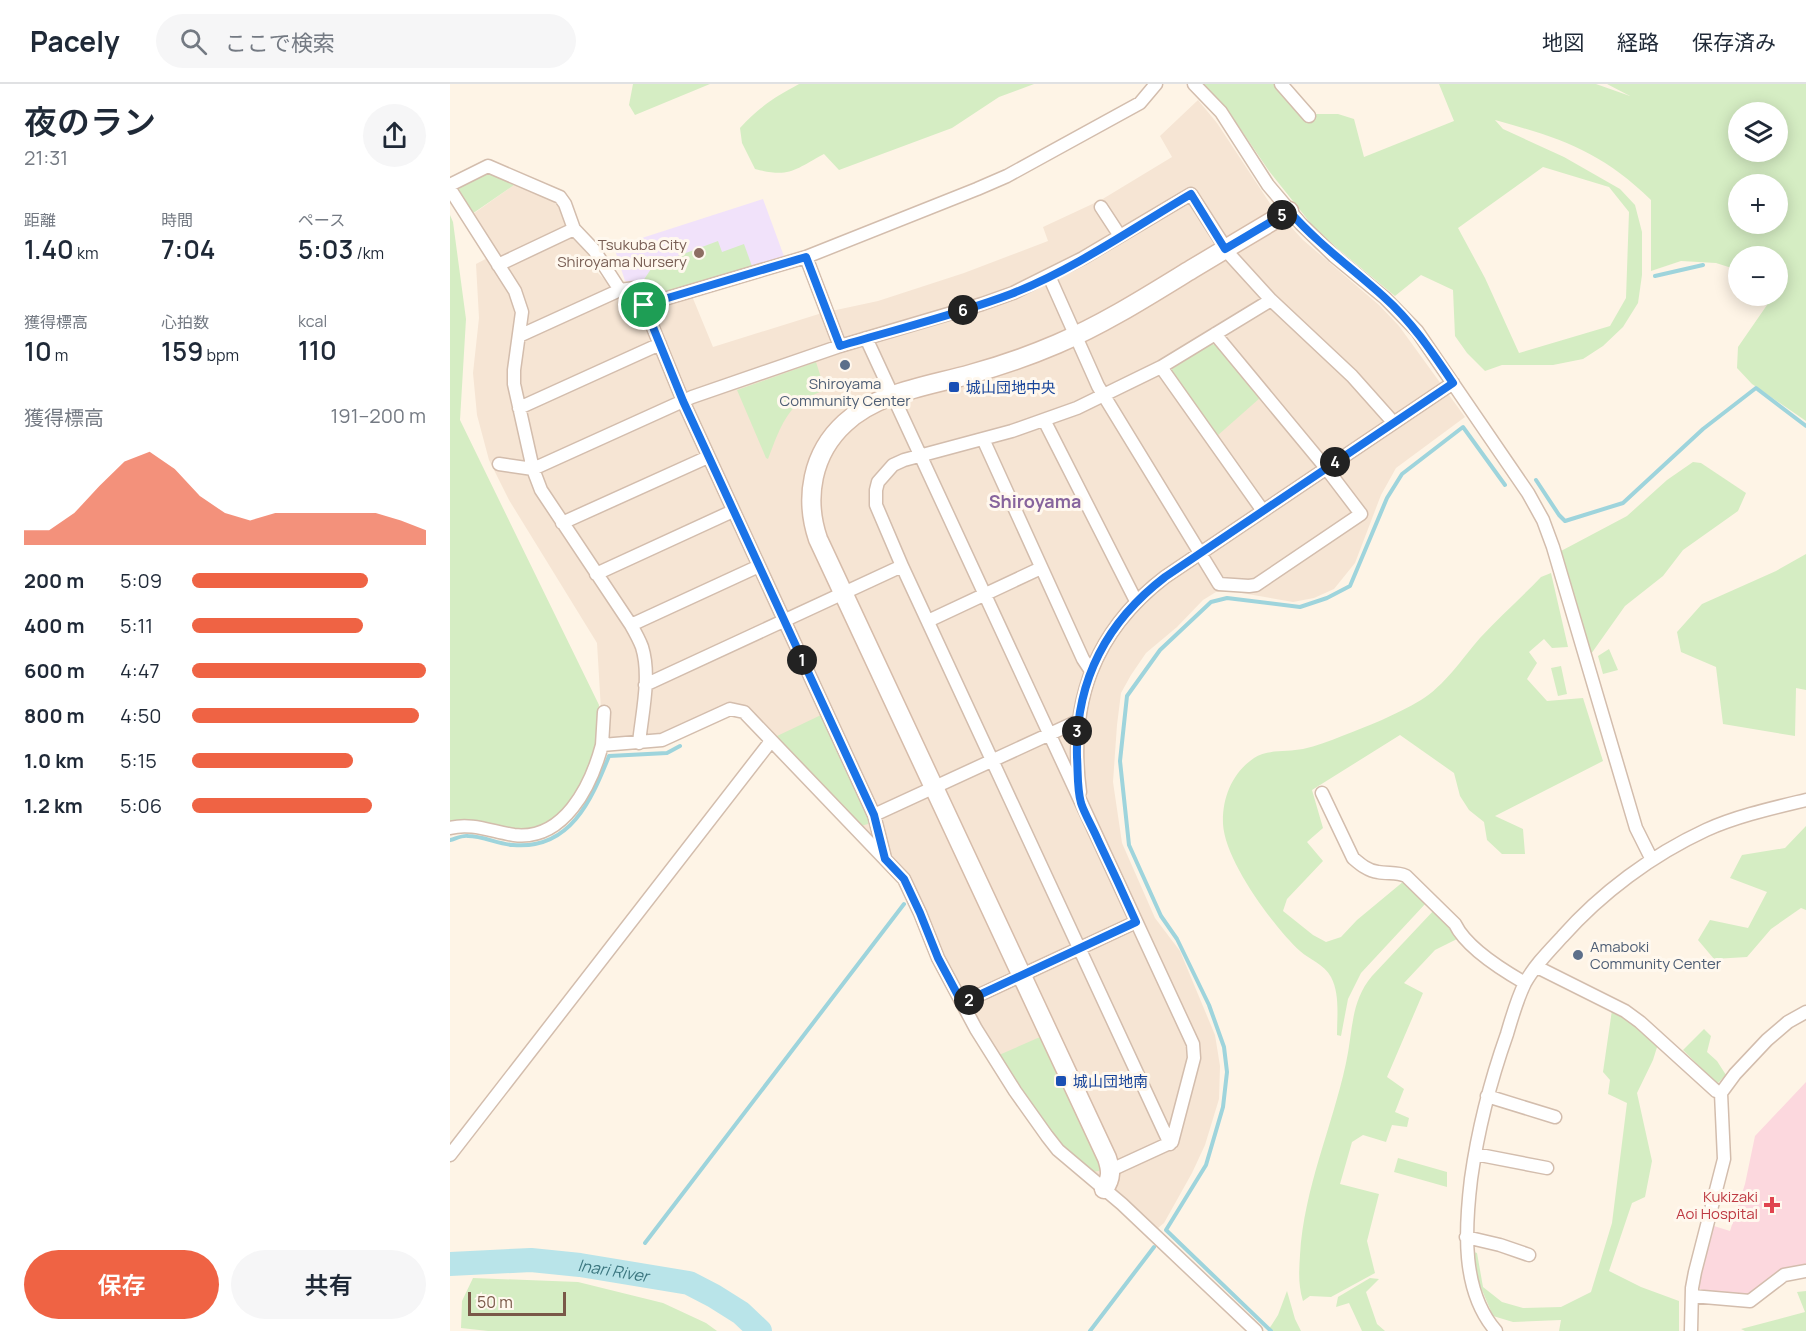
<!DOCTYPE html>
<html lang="ja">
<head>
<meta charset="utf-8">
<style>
	:root { --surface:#fff; --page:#f6f6f7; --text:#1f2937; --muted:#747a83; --line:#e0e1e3; --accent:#ef6344 }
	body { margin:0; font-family:Manrope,"Noto Sans JP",sans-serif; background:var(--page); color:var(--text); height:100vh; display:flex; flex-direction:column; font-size:22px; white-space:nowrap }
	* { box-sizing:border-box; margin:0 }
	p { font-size:20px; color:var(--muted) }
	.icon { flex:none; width:33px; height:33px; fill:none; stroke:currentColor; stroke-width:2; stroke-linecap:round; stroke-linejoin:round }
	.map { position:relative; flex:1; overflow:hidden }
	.sheet { display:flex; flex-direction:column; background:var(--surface); width:450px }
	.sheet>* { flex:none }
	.tools { position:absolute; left:1278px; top:18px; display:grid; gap:12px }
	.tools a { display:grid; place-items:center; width:60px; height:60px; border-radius:50%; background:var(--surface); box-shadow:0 3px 15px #0003; font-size:30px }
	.scale { position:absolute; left:18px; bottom:15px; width:98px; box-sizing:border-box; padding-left:6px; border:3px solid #795848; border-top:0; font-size:16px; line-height:21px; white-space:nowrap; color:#795848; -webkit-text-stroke:4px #fff8ee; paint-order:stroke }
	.pin { position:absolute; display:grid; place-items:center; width:51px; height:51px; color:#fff; margin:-26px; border:3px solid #fff; border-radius:50%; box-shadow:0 2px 6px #0007 }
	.km { position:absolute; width:30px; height:30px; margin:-15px; border-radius:50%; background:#222; color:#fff; font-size:16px; line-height:30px; text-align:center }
	.round { display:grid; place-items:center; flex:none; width:63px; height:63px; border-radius:32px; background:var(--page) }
	.summary { display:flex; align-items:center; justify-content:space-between; height:102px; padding:0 24px }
	h1 { font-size:33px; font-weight:600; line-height:45px }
	.figures { display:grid; grid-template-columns:repeat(3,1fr); gap:9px; height:102px; padding:6px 24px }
	.figures div { display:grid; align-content:center }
	.figures b { font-size:26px; font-weight:600 }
	.figures small { font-size:16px; font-weight:400 }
	.figures p { font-size:16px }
	.chart { height:168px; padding:12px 24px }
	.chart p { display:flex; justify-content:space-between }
	.chart svg { width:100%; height:108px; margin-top:6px; fill:var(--accent); opacity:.7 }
	.cta { display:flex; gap:12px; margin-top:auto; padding:12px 24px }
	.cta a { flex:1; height:69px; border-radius:36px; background:var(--accent); color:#fff; font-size:24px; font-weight:600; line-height:69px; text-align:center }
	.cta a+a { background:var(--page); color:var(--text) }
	ul { padding:0 24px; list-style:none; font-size:20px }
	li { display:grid; grid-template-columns:96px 72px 1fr; align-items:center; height:45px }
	li i { height:15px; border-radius:8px; background:var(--accent) }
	header { display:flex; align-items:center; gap:36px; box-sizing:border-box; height:84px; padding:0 30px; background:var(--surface); border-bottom:2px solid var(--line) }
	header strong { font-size:28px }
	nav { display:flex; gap:33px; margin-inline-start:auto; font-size:21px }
	.search { width:420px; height:54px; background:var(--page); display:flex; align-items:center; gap:15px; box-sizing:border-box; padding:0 21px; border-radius:33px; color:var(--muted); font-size:22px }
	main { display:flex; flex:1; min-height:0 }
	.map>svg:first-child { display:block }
	.residential { fill:#f6e5d4 }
	.education { fill:#f1e2fa }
	.medical { fill:#fcd8de }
	.green { fill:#d5edc3; fill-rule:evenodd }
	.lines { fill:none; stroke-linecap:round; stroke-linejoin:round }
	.stream { stroke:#9ed4dc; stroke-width:4 }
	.river { stroke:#b9e4e9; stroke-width:24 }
	.street-casing { stroke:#d3bdad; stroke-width:15 }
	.secondary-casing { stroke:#d6bcaa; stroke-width:21 }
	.street { stroke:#fff; stroke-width:12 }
	.secondary { stroke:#fff; stroke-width:18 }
	.route-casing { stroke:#fff; stroke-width:12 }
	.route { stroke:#1a73e8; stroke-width:8 }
	.education-dot { fill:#8d6e63; stroke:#fff8ee; stroke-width:2 }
	.service-dot { fill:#5c6f8a; stroke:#fff8ee; stroke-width:2 }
	.transit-dot { fill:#1a4fb4; stroke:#fff8ee; stroke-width:2 }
	.health-dot { fill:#e0444e; stroke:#fff8ee; stroke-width:2 }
	.labels { text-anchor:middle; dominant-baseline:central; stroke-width:6; stroke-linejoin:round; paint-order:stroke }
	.education-label { font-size:15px; fill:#785e54; stroke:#fff8ee; text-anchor:end }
	.service-label { font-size:15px; fill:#4e5e75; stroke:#fff8ee }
	.transit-label { font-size:15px; fill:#164399; stroke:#fff8ee; text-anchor:start }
	.health-label { font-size:15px; fill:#be3a42; stroke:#fff8ee; text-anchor:end }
	.water-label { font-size:16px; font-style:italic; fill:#3b767f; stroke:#fff8ee }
	.quarter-label { font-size:18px; font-weight:bold; fill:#87649d; stroke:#fff8ee }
</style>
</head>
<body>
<header>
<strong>Pacely</strong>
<div class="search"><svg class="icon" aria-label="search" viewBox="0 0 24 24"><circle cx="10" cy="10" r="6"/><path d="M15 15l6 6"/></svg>ここで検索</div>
<nav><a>地図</a><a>経路</a><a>保存済み</a></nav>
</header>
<main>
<section class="sheet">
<div class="summary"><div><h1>夜のラン</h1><p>21:31</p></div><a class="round"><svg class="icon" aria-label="share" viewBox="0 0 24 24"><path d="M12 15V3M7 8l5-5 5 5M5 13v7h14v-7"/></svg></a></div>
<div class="figures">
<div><p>距離</p><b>1.40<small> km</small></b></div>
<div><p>時間</p><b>7:04</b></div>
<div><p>ペース</p><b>5:03<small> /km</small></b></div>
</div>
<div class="figures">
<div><p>獲得標高</p><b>10<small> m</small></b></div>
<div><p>心拍数</p><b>159<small> bpm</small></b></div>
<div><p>kcal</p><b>110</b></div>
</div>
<div class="chart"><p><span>獲得標高</span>191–200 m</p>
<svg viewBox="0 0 160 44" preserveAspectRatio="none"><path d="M0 44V38L10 38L20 31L30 20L40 10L50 6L60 13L70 24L80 31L90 34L100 31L110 31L120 31L130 31L140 31L150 34L160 38V44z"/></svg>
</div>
<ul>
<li><b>200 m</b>5:09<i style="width:75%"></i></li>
<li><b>400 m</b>5:11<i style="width:73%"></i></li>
<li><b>600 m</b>4:47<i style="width:100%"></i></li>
<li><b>800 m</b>4:50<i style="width:97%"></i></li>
<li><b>1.0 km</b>5:15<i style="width:69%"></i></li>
<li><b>1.2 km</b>5:06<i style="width:77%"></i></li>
</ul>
<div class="cta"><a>保存</a><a>共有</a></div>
</section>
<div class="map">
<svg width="1356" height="1247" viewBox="0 0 1356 1247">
	<rect width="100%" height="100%" fill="#fef4e6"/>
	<!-- residential -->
	<path class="residential" d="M 748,16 L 767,39 L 821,121 L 853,156 L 929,221 L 949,242 L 1015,333 L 946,384 L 931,411 L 905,479 L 884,505 L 864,514 L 843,518 L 786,508 L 766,508 L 753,516 L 727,543 L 696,569 L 681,591 L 671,609 L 667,641 L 663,698 L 672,759 L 705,834 L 730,867 L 765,951 L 770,982 L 769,1015 L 755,1061 L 742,1089 L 714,1139 L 708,1144 L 676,1114 L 640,1088 L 612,1062 L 549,971 L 523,927 L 495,876 L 462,797 L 296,622 L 280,619 L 222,646 L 199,652 L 149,654 L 151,626 L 147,559 L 59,416 L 39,376 L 27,331 L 23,289 L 29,234 L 26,180 L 47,169 L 23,130 L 64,101 L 101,115 L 110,124 L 122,154 L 144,176 L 148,189 L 170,211 L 182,210 L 190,228 L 242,212 L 263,263 L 372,229 L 428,217 L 514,189 L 598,157 L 593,143 L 651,116 L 722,73 L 710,52 Z"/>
	<!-- education -->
	<path class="education" d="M 313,115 L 335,175 L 198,214 L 193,197 L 175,197 L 164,163 Z"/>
	<!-- medical -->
	<path class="medical" d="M 1356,998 L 1356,1181 L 1337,1183 L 1298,1212 L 1254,1208 L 1247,1202 L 1264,1142 L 1280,1147 L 1295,1100 L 1305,1052 Z"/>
	<!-- green -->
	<path class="green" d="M 183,0 L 260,0 L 185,31 L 179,21 Z
		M 349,0 L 584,0 L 549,13 L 502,44 L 389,86 L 374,70 C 344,86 340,94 305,85 L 292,59 L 290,44 C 309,23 325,13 349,0 Z
		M 752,0 L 837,0 L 863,30 L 888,30 L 904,35 L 914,73 L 1004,37 L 989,0 L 1146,0 L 1180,12 L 1157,0 L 1356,0 L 1356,337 L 1302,300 L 1287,284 L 1288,263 L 1317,221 L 1313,212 L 1328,212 L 1328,172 L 1288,172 L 1288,186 L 1266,179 L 1231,177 L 1201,187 L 1201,116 C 1151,67 1110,54 1045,36 L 1053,45 L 1114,73 L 1170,105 L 1185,121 L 1192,148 L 1192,191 L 1188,219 L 1173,243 L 1153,262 L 1133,275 L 1103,281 L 1052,281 L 1035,287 L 1017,269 L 1005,252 L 1003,206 L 971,191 L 945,212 L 888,165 L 862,141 L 819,87 L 783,34 ZM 1288,28 L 1328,28 L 1328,68 L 1288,68 ZM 1093,83 L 1159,103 L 1179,128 L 1176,214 L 1160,242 L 1069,269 L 1035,194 L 1008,144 ZM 1288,100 L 1328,100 L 1328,140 L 1288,140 Z
		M 39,89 L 64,101 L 22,130 L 9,106 L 10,103 Z
		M 0,131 L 3,138 L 16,235 L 10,336 L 149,621 C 148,635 148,650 145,663 C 137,693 116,735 83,745 C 68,749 26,739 9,736 L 0,739 Z
		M 268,157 L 272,168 L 294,160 L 303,185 L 203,215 L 198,214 L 193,197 L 201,185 L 201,182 Z
		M 761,260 L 766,261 L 810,314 L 767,352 L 722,291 L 722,285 Z
		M 366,278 L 375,306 C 368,309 359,312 353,316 C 334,328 326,355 318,375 L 316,374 L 287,306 Z
		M 1243,378 L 1251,379 L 1296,409 L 1288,427 L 1233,466 L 1213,492 L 1175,522 L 1141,570 L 1111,467 L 1177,432 L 1217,396 Z
		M 1356,470 L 1356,606 L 1346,604 L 1345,652 L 1273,640 L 1266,583 L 1231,568 L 1227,548 L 1252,520 L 1326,487 Z
		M 1101,489 L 1118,563 L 1102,564 L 1094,555 L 1079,568 L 1087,579 L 1077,595 L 1097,617 L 1133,614 L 1153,677 L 1045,732 L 1073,745 L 1075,770 L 1052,770 L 1037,756 L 1034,738 L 1019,726 L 1010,712 L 1004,689 L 950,651 L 862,706 L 873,744 L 857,758 L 873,777 L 837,815 L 833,827 L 863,851 L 876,858 L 891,853 L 907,836 L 954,797 L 976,819 L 911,889 L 898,915 L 891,952 L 887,951 C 887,932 890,910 881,893 C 874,880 860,876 850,867 C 823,842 775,777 773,740 C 772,714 782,689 804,674 C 817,665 838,668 853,665 C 866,662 880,657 892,652 C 918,642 946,631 971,616 C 994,602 1012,575 1030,554 C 1049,533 1071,514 1091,493 Z
		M 1159,565 L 1168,586 L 1153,590 L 1148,572 Z
		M 1111,582 L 1117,610 L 1108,612 L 1101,584 Z
		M 371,631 L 419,735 L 418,740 L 411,742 L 408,740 L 325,653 Z
		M 1356,742 L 1356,826 L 1351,824 L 1321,845 L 1297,873 L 1264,875 L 1248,856 L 1260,836 L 1298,844 L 1317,808 L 1280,794 L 1292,771 L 1335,764 Z
		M 985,825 L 1007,855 L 985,866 L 954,899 L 973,909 L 937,993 L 954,1005 L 945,1028 L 959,1034 L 957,1043 L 942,1041 L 936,1058 L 913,1051 L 902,1058 L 890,1100 L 929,1110 L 917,1157 L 925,1189 L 881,1213 L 860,1212 L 853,1217 C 848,1201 849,1187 850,1171 C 854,1104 882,1044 896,979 C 903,948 900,918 922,892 Z
		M 1162,926 L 1188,941 L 1208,960 L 1203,976 L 1187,1009 L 1202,1077 L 1195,1113 L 1182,1119 L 1159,1187 L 1191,1203 L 1229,1217 L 1229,1247 L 1109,1247 L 1111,1236 L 1063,1238 L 1043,1232 L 1029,1199 L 1024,1168 L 1027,1169 L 1033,1203 L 1052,1218 L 1073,1224 L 1111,1223 L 1141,1208 L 1162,1139 L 1177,1019 L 1158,1010 L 1160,996 L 1153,988 Z
		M 1254,945 L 1261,952 L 1257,968 L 1267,977 L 1276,991 L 1267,1000 L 1233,966 Z
		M 590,953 L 651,1084 L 649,1087 L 640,1088 L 612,1062 L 598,1044 L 549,971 Z
		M 948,1074 L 997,1088 L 997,1103 L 944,1088 Z
		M 23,1194 L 128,1198 L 213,1219 L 256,1239 L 267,1247 L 38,1247 L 11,1244 L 12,1217 Z
		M 920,1194 L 929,1195 L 916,1208 L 927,1240 L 935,1247 L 912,1247 L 899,1219 L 886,1223 L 888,1213 Z
		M 837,1207 L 845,1235 L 851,1247 L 821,1247 L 819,1245 L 828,1231 Z
		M 1356,1207 L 1356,1247 L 1295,1247 L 1291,1245 L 1355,1228 L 1347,1208 Z"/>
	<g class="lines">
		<!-- stream -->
		<path class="stream" d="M 1205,192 L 1253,181
			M 1086,396 L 1109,431 L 1115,437 L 1173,419 L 1253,345 L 1306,304 L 1356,342
			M 0,756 C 5,755 12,751 18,752 C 33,752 48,760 63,761 C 120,766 141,717 159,672 L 217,669 L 230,662
			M 195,1159 L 454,820
			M 640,1247 L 704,1163
			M 821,1247 L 716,1146 L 756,1081 L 773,1023 L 777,988 L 774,963 L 759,921 L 727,855 L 711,832 L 679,761 L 670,677 L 677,612 L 710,566 L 761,518 L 777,514 L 850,523 L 877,514 L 900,502 L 937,414 L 952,390 L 1013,343 L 1055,401"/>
		<!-- river -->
		<path class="river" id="s1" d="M 0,1180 L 81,1176 L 130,1181 L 239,1199 L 264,1212 L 291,1229 L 310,1247"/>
		<!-- street casing -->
		<g class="street-casing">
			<path id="street" d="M 744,0 L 771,28 L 818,101 L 851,140 L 884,172 L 935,214 L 967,247 L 1078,409 L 1093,436 L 1103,463 L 1186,744 L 1202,776
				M 831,0 L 859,32
				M 0,101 L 38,82 L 110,113 L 115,120 L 124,145 L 144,166 L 170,206
				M 0,105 L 65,207 L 72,228 L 64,286 L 64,300 L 83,385 L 91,406 L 181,541 C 185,548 189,555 192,563 C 201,592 192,629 189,659
				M 651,123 L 670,152
				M 356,173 L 390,262
				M 48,181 L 124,145
				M 599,192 L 648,302 L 769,500 L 799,502 L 806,501 L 911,430 L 876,384 L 765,250
				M 194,221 L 356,173 L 527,105 L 557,92 L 690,19 L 706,0
				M 69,252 L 170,206 L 185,204 L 188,207 L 233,317 L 424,731 L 435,774
				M 416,254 L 743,960 L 744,974 L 722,1058 L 661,1086
				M 711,283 L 813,427
				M 69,324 L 210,260
				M 594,336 L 686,517
				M 533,355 L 633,575 L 641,587
				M 49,380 L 83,385 L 242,313 L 390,262 L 532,220 L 563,209 L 633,174 L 741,110 L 780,171 L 821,216 L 902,292 L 943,338
				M 112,439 L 258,373
				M 146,490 L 283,427
				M 478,537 L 591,484
				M 181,541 L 309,482
				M 195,601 L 452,482
				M 152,661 L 154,628
				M 630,708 C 618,620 643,548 715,493 L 1003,299
				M 872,709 L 903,774 C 910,780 918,787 928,788 C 938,790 947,788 956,792 L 1005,840 C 1016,863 1054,887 1075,899
				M 424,731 L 628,637
				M 0,744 C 21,738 43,748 64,751 C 114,757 141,702 152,661 L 212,656 L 280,625 L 294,628 L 454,795 L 470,829 L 488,874 L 526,945 L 565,1007 L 597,1052 L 608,1066 L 672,1120 L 806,1247
				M 1087,883 L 1175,927 L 1190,938 L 1266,1007 L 1271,1009
				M 512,919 L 686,838
				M 1037,1012 L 1105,1033
				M 720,1060 L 452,482 L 426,421 L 426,406 L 428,398 L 443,381 L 454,376 L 562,347 L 627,324 L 711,283 L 821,216
				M 1025,1070 L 1097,1084
				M 0,1071 L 321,657
				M 1016,1153 L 1050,1161 L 1079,1171
				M 1242,1212 L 1300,1217 L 1334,1191 L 1356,1187
				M 1046,1247 C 1011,1207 1015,1145 1021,1095 C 1028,1045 1040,998 1057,950 C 1062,933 1067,915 1075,899 C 1084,882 1099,867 1112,853 C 1151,809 1202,771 1256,746 C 1287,732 1323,724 1356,716
				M 1241,1247 L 1242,1204 L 1245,1188 L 1274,1075 L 1271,1009 L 1285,990 L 1317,956 L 1338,938 L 1356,928"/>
		</g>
		<!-- secondary casing -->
		<g class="secondary-casing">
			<path id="secondary" d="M 654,1105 C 662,1094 661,1086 657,1074 L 368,455 C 354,414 362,369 395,339 C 428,308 479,302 521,290 C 550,282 579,272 607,260 C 654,240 698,212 742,185 C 774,166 807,146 839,127"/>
		</g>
		<!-- street -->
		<use href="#street" class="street"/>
		<!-- secondary -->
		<use href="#secondary" class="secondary"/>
	</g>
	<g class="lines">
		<!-- route casing -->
		<g class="route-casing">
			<path id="route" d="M 741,110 L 775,165 L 839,127 C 868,160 902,184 934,213 C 962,238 982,268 1003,299 L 715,493 C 655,539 625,598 627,673 C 628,688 627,705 631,719 C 635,731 643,744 648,756 C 661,783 674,811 686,838 L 512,919 L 488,874 L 470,829 L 454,795 L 435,775 L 424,731 L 233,317 L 194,221 L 356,173 L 390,262 C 447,245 506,231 561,210 C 625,185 683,144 741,110 Z"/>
		</g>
		<!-- route -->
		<use href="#route" class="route"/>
	</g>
	<!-- markers -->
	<circle class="education-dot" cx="249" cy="169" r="6"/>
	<g class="service-dot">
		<circle cx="395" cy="281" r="6"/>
		<circle cx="1128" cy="871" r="6"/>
	</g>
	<g class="transit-dot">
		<rect x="498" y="297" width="12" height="12" rx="3"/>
		<rect x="605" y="991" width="12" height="12" rx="3"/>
	</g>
	<path class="health-dot" d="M1319 1112h6v6h6v6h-6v6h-6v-6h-6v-6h6z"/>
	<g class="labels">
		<!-- education labels -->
		<g class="education-label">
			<text x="237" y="160">Tsukuba City<tspan x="237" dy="17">Shiroyama Nursery</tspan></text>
		</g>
		<!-- service labels -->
		<g class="service-label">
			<text x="395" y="299">Shiroyama<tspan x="395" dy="17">Community Center</tspan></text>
			<text x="1140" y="862" text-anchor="start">Amaboki<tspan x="1140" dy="17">Community Center</tspan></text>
		</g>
		<!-- transit labels -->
		<g class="transit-label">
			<text x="516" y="303">城山団地中央</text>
			<text x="623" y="997">城山団地南</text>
		</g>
		<!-- health labels -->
		<g class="health-label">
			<text x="1308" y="1112">Kukizaki<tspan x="1308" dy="17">Aoi Hospital</tspan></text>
		</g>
		<!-- water labels -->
		<g class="water-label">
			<text stroke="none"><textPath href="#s1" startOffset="164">Inari River</textPath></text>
		</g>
		<!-- quarter labels -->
		<g class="quarter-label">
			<text x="585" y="417">Shiroyama</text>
		</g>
	</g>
</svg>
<div class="tools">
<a><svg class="icon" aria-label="layers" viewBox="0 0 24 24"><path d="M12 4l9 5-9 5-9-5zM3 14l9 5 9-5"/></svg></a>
<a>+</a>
<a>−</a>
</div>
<div class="scale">50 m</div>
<div class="pin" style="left:194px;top:221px;background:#1e9e55"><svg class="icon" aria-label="arrive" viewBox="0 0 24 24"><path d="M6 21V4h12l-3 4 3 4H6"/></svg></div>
<b class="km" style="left:352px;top:576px">1</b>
<b class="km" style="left:519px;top:916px">2</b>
<b class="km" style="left:627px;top:647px">3</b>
<b class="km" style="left:885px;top:378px">4</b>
<b class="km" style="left:832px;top:131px">5</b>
<b class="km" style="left:513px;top:226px">6</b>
</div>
</main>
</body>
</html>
